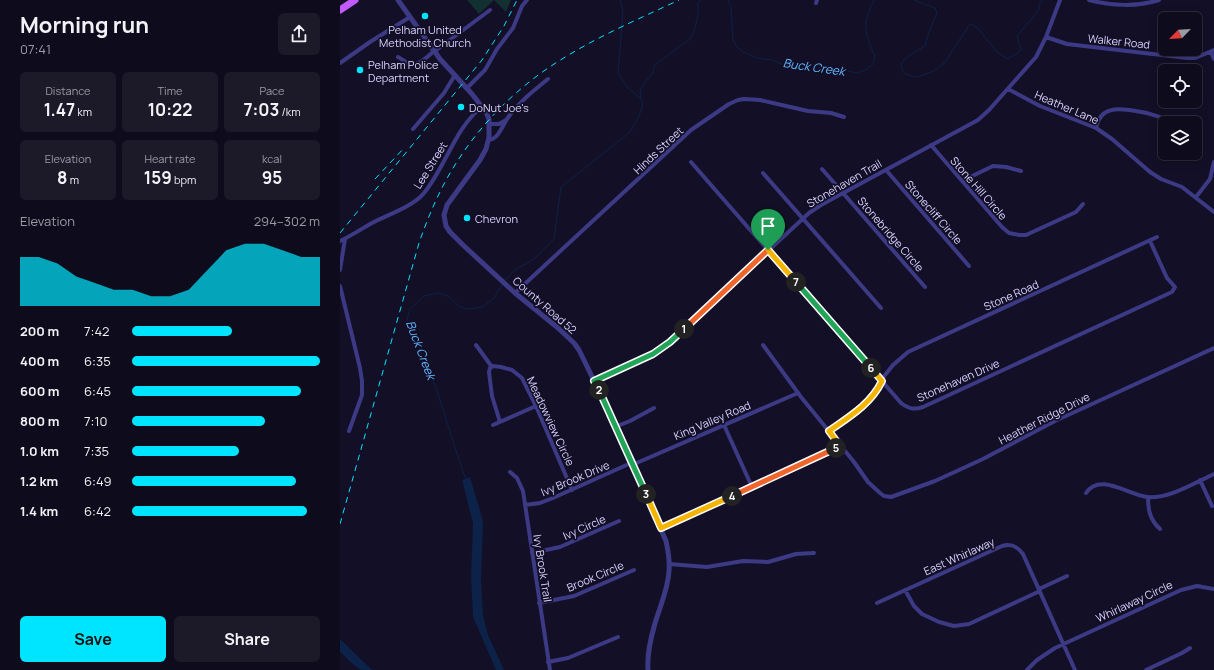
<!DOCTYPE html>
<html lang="en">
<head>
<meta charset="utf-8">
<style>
	:root { --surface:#0e0b1c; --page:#1c1929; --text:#f1f3f6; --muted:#9b9ba3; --line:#2e2b3b; --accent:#00e5ff }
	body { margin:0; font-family:Manrope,sans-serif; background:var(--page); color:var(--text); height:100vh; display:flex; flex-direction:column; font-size:15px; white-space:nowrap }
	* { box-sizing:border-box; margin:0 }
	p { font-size:13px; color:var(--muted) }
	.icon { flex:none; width:22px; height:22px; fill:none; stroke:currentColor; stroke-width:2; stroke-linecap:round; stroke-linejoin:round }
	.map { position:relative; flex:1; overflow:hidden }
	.panel { display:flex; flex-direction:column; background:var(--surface); width:340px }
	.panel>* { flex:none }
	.needle { width:26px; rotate:245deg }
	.controls { position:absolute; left:818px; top:12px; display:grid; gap:8px }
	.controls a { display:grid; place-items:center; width:44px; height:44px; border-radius:6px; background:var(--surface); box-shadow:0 2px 10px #0003,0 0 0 1px var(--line); font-size:20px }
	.pin { position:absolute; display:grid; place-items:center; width:34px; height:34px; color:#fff; margin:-41px -17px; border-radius:50% 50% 50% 0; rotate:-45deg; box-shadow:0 0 4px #0007 }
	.pin .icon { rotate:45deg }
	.km { position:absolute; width:20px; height:20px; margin:-10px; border-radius:50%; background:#222; color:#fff; font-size:11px; line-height:20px; text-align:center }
	.round { display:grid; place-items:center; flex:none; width:42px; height:42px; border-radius:6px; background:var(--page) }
	.summary { display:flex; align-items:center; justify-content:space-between; height:68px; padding:0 20px }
	h1 { font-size:22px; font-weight:700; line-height:30px }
	.metrics { display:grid; grid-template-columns:repeat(3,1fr); gap:6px; height:68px; padding:4px 20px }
	.metrics div { display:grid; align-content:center; border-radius:6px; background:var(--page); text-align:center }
	.metrics b { font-size:17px; font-weight:700 }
	.metrics small { font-size:11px; font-weight:400 }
	.metrics p { font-size:11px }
	.chart { height:112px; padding:8px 20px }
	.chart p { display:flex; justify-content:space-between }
	.chart svg { width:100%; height:72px; margin-top:4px; fill:var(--accent); opacity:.7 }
	.primary-button { display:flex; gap:8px; margin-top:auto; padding:8px 20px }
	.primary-button a { flex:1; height:46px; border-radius:6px; background:var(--accent); color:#111; font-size:16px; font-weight:700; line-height:46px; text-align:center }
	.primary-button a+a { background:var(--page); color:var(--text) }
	ul { padding:0 20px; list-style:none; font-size:13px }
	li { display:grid; grid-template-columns:64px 48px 1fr; align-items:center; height:30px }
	li i { height:10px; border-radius:5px; background:var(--accent) }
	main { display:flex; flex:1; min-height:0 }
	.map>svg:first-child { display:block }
	.green { fill:#12302f }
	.water { fill:#0c2248 }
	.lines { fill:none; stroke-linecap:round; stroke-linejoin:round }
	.stream { stroke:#0c2248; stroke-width:1 }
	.minor { stroke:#3d3a85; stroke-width:4 }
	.tertiary { stroke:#3d3a85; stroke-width:5 }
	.primary { stroke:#c25bff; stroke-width:7 }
	.rail { stroke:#00e5ff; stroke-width:1; stroke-dasharray:6 5; stroke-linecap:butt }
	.split-1-casing { stroke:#fff; stroke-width:8 }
	.split-2-casing { stroke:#fff; stroke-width:8 }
	.split-3-casing { stroke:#fff; stroke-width:8 }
	.split-4-casing { stroke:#fff; stroke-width:8 }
	.split-5-casing { stroke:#fff; stroke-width:8 }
	.split-6-casing { stroke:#fff; stroke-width:8 }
	.split-7-casing { stroke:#fff; stroke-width:8 }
	.split-8-casing { stroke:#fff; stroke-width:8 }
	.split-1 { stroke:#f0652b; stroke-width:5 }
	.split-2 { stroke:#22a559; stroke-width:5 }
	.split-3 { stroke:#22a559; stroke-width:5 }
	.split-4 { stroke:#f5b400; stroke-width:5 }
	.split-5 { stroke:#f0652b; stroke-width:5 }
	.split-6 { stroke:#f5b400; stroke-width:5 }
	.split-7 { stroke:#22a559; stroke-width:5 }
	.split-8 { stroke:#f5b400; stroke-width:5 }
	.poi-dot { fill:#00e5ff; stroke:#130f26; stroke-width:1.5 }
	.labels { text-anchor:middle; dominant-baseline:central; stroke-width:3.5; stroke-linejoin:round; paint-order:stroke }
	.poi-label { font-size:11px; fill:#d9d4ff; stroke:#130f26; text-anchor:start }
	.street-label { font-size:11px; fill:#d9d4ff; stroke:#130f26 }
	.water-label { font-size:12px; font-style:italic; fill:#62b6ff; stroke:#130f26 }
</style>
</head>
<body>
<main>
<section class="panel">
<div class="summary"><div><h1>Morning run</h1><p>07:41</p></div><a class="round"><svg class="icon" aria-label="share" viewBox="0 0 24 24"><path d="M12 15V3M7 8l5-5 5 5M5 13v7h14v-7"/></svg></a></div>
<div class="metrics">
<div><p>Distance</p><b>1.47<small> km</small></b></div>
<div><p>Time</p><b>10:22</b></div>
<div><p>Pace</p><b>7:03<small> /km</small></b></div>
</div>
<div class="metrics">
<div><p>Elevation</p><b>8<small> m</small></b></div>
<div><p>Heart rate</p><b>159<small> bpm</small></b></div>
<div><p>kcal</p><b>95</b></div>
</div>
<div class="chart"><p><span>Elevation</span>294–302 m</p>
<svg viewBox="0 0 160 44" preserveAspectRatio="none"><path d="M0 44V14L10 14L20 18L30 26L40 30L50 34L60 34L70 38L80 38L90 34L100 22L110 10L120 6L130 6L140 10L150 14L160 14V44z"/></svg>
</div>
<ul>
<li><b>200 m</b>7:42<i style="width:53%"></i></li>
<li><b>400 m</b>6:35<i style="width:100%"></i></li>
<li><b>600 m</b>6:45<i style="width:90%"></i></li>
<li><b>800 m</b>7:10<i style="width:71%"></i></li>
<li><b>1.0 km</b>7:35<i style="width:57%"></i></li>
<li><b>1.2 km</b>6:49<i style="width:87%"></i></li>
<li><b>1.4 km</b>6:42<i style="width:93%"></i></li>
</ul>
<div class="primary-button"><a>Save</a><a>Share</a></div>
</section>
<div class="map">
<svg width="874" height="670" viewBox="0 0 874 670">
	<rect width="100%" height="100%" fill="#130f26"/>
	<!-- green -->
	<path class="green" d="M 127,0 L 171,0 L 166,12 L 154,0 L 139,14 Z"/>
	<!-- water -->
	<path class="water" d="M 130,477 L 143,521 L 141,579 L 143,615 L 148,635 L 164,670 L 156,670 L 133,617 L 131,577 L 133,523 L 122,480 Z
		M 0,639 L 31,669 L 33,670 L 21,670 L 14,665 L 0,652 Z"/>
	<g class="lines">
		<!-- stream -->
		<path class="stream" d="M 280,0 L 283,11 L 278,74 L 287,87 L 300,98
			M 388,0 L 391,7 L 393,40 L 396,46 L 403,52 L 417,58 L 432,60 L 441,64 L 487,66 L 517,73 L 526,70 L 533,64 L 535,56 C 530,47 525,33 526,22 C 527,15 531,7 534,0
			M 574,0 L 595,8 L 597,13 L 589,32 L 585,46 L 570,55 L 562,62 L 561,67 L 565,74 L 577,77 L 594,71 L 604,63 L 630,24 L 637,27 L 656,51 L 667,59 L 678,53 L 681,49 L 677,36 L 699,10 L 699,5 L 703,0
			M 165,280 L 175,270 L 194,259 L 214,239 L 221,187 L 290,132 L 299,116 L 303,104 L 301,99 L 300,91 L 304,83 L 312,74 L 315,65 L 351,38 L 355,28 L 358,14 L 358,3 L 361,0
			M 126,479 L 123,472 L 96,388 L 67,319 L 70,309 L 84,296 L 98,293 L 108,296 L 120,307 L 128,309 L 143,307 L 154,298 L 163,284"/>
		<!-- minor -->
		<path class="minor" d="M 749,0 C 771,6 797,7 819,0
			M 476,3 L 477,0
			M 706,37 L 727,44 L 847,58 L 855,58 L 874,50
			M 95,51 L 150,10
			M 871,52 L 874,59
			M 58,57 C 62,59 65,62 69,64 C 78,67 88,56 94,51
			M 0,63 L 30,42 L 70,17
			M 127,88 L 145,70 L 157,49 L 173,28 L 182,6 L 187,0
			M 668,89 L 700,106 L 756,128 L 772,139 L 810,172 L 821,179 L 842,187 L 874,212
			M 150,124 L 159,124 L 166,120
			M 756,128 C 760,106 779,108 796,111 C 804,112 812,114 820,117
			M 73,129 L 104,93 L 115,75
			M 149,140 C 158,139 162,127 167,119 C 178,103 193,91 208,79
			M 591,145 L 662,227 L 669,233 L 679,235 L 686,235 L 736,212 L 743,204
			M 351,162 L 561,403 C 569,409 574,410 583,407 L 832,292 L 835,287 L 827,278 L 810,241
			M 482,169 L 585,287
			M 546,170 L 629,266
			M 423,173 L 541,308
			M 622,181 L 653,166 L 666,167 L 681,171
			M 856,197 L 870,179 L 874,162
			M 0,241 C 11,236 21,229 32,223 C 47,215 74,206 84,193 C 105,168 116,126 142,107
			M 0,270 L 5,239
			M 0,286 L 20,368 L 22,381 L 22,395 L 9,431
			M 175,293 L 351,130 L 389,104 L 398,100 L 404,99 L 420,100 L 468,111 L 491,113 L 504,117
			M 136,345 L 152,367
			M 423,345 L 461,397 L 514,462 L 528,482 L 540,493 L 544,496 L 551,497 L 595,481 L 643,459 L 715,421 L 874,348
			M 541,380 L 553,365 L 568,352 L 817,237
			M 255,381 L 307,357 L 323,348 L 469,213 L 481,205 L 638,120 L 649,110 L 696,57 L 706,37 L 720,0
			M 160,422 L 152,396 L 149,372 L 150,368 L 153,366 L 161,367 L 172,370 L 182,378 L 196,406 L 232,490
			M 153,425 L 196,406
			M 384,425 L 412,487
			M 275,427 L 290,421 L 314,408
			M 489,431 C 509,417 531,404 542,381
			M 292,465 L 458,393
			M 170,472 L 177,478 L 183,491 L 210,670
			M 860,480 L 872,506
			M 746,493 C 760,472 788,495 807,497 C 829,499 854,483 874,474
			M 808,497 C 808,510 810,520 820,529
			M 185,505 L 200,503 L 213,498 L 291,463
			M 321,528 L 500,446
			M 192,553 L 220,547 L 279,521
			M 329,564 L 367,567 L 403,561 L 428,562 L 456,554 L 474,553
			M 699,589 L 727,576
			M 565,590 L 574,606 L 582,614 L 599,622 L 614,626 L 629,624 L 700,591
			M 199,603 L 234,596 L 294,570
			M 537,603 L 662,546 C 671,543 677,546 683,554 L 735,670
			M 208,662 L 228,658 L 278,637
			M 687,670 L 697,660 L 715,648 L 841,590 L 857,586 L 874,589
			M 806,670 L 842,653 L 850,648"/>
		<!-- tertiary -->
		<path class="tertiary" d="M 58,0 L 100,59 L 132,94 L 146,112 L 149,119 L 149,137 L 146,149 L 140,160 L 107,205 L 104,215 L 106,226 L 110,232 L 123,245 L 175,293 L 218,328 L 234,343 L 239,350 L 261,395 L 326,541 C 328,550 330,561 329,571 C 328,591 319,608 314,627 C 310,641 307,656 308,670"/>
		<!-- primary -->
		<path class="primary" d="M 0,10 L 15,0"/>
		<!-- rail -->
		<path class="rail" d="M 35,179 L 65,147
			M 0,233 L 142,60 L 164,26 L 177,0
			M 0,524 L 79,243 C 86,223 94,203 104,184 C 132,131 176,86 227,56 C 263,34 301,18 339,0"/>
	</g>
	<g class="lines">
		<!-- split-1 casing -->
		<g class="split-1-casing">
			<path id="split-1" d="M 344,329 L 428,250"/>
		</g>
		<!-- split-2 casing -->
		<g class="split-2-casing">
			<path id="split-2" d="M 259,390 L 254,381 L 313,354 L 330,342 L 344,329"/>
		</g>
		<!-- split-3 casing -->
		<g class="split-3-casing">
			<path id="split-3" d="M 259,390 L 306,494"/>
		</g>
		<!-- split-4 casing -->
		<g class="split-4-casing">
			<path id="split-4" d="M 306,494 L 321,528 L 392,496"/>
		</g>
		<!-- split-5 casing -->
		<g class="split-5-casing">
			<path id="split-5" d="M 392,496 L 496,448"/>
		</g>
		<!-- split-6 casing -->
		<g class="split-6-casing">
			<path id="split-6" d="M 496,448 L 500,446 L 489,431 C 509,417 531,404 542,381 L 531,368"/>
		</g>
		<!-- split-7 casing -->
		<g class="split-7-casing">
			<path id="split-7" d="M 456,282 L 531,368"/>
		</g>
		<!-- split-8 casing -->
		<g class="split-8-casing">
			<path id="split-8" d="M 428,250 L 456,282"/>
		</g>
		<!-- split-1 -->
		<use href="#split-1" class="split-1"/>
		<!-- split-2 -->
		<use href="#split-2" class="split-2"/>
		<!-- split-3 -->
		<use href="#split-3" class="split-3"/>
		<!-- split-4 -->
		<use href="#split-4" class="split-4"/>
		<!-- split-5 -->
		<use href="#split-5" class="split-5"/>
		<!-- split-6 -->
		<use href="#split-6" class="split-6"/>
		<!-- split-7 -->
		<use href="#split-7" class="split-7"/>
		<!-- split-8 -->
		<use href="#split-8" class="split-8"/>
	</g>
	<!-- markers -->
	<g class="poi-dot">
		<circle cx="85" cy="16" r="4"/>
		<circle cx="20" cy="70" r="4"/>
		<circle cx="121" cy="107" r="4"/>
		<circle cx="127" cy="218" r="4"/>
	</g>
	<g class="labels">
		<!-- poi labels -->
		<g class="poi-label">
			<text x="85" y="29" text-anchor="middle">Pelham United<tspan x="85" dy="13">Methodist Church</tspan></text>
			<text x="28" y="64">Pelham Police<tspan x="28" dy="13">Department</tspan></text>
			<text x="129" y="107">DoNut Joe's</text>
			<text x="135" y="218">Chevron</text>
		</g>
		<!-- street labels -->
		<g class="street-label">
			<text transform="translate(779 41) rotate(6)">Walker Road</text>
			<text transform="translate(727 107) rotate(23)">Heather Lane</text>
			<text transform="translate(318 150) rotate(-43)">Hinds Street</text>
			<text transform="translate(90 165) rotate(-58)">Lee Street</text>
			<text transform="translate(504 183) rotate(-30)">Stonehaven Trail</text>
			<text transform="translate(639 188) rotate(49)">Stone Hill Circle</text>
			<text transform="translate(594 212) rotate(49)">Stonecliff Circle</text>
			<text transform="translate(551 234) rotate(49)">Stonebridge Circle</text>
			<text transform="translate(671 295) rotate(-24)">Stone Road</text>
			<text transform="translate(205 305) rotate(41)">County Road 52</text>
			<text transform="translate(618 380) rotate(-24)">Stonehaven Drive</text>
			<text transform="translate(704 418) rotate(-27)">Heather Ridge Drive</text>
			<text transform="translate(372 420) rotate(-23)">King Valley Road</text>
			<text transform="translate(211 421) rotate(65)">Meadowview Circle</text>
			<text transform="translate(235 478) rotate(-23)">Ivy Brook Drive</text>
			<text transform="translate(244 527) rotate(-24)">Ivy Circle</text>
			<text transform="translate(619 556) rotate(-24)">East Whirlaway</text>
			<text transform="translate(203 568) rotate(81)">Ivy Brook Trail</text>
			<text transform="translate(255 576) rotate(-23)">Brook Circle</text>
			<text transform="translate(794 601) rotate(-25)">Whirlaway Circle</text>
		</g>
		<!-- water labels -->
		<g class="water-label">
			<text transform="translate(474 67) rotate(8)">Buck Creek</text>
			<text transform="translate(81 350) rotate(69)">Buck Creek</text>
		</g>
	</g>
</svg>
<div class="controls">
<a><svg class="needle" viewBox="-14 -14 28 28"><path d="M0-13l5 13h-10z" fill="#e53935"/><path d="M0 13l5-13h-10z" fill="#9b9ba3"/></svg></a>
<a><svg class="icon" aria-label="locate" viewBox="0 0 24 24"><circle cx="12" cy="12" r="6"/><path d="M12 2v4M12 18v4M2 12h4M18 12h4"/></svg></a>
<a><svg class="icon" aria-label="layers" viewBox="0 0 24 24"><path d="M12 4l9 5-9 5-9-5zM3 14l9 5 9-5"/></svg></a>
</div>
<div class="pin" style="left:428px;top:250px;background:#1e9e55"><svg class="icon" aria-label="arrive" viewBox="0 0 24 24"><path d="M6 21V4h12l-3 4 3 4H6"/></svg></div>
<b class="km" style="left:344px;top:329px">1</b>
<b class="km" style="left:259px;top:390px">2</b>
<b class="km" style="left:306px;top:494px">3</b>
<b class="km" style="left:392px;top:496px">4</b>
<b class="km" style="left:496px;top:448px">5</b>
<b class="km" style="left:531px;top:368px">6</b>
<b class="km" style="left:456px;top:282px">7</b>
</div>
</main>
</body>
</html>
